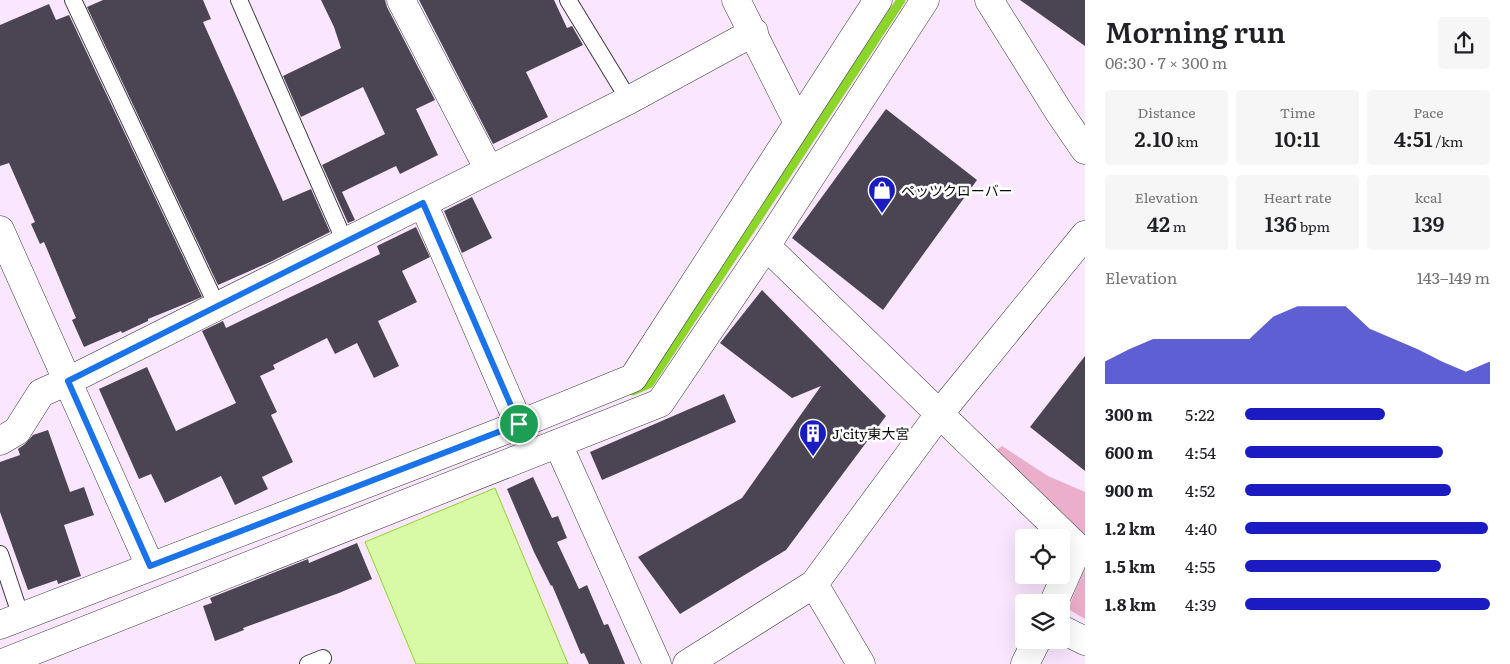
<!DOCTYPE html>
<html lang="en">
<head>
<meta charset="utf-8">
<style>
	:root { --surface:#fff; --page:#f6f6f6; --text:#202124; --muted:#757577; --accent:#1a1cc1 }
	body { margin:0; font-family:Literata,"Noto Sans JP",serif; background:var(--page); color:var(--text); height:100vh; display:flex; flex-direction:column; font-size:19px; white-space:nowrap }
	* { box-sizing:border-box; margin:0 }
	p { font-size:16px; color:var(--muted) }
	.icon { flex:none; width:28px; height:28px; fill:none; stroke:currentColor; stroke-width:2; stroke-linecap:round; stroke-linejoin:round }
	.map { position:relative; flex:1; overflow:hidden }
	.side { display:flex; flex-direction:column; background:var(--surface); width:425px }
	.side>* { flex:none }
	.buttons { position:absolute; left:1015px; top:529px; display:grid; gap:10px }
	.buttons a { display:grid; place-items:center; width:55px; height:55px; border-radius:5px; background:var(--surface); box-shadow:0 5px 20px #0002; font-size:25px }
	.pin { position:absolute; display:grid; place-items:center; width:42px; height:42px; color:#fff; margin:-21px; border:2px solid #fff; border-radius:50%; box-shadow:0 1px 5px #0007 }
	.round { display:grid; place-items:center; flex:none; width:52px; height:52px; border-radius:5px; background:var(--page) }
	.head { display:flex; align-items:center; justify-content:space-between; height:85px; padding:0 20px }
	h1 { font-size:28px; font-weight:600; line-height:38px }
	.figures { display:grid; grid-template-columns:repeat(3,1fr); gap:8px; height:85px; padding:5px 20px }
	.figures div { display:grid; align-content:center; border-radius:5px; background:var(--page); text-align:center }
	.figures b { font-size:21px; font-weight:600 }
	.figures small { font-size:14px; font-weight:400 }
	.figures p { font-size:14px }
	.chart { height:140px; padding:10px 20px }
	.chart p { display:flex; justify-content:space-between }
	.chart svg { width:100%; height:90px; margin-top:5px; fill:var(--accent); opacity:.7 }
	ul { padding:0 20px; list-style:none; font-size:16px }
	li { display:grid; grid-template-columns:80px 60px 1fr; align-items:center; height:38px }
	li i { height:12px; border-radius:6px; background:var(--accent) }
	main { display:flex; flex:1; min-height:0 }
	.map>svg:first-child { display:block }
	.green { fill:#ebaecb }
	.water { fill:#d8faa6; stroke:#8bd629 }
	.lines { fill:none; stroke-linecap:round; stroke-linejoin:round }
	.stream { stroke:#8bd629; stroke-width:9 }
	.building { fill:#4b4553 }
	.service-casing { stroke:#3c3c3c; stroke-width:18 }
	.minor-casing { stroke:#3c3c3c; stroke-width:29 }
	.tertiary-casing { stroke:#3c3c3c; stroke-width:29 }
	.service { stroke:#fff; stroke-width:16 }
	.minor { stroke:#fff; stroke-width:28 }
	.tertiary { stroke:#fff; stroke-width:28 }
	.route-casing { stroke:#fff; stroke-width:10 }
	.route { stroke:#1a73e8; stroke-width:6 }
	.labels { text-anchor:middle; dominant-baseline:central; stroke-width:5; stroke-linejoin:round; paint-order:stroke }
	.poi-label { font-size:14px; fill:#090909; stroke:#fff; text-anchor:start }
</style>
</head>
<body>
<main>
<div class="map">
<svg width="1085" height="664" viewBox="0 0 1085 664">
	<rect width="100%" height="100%" fill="#fbe6ff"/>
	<!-- green -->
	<path class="green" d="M 1002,446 L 1048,476 L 1085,492 L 1085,542 L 995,451 Z
		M 1085,568 L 1085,619 L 1068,609 Z"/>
	<!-- water -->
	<path class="water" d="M 495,488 L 568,664 L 416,664 L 365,542 Z"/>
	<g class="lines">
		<!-- stream -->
		<path class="stream" d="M 633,391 L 649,384 L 901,0"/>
	</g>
	<!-- building -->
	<path class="building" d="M 103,0 L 203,0 L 211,19 L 203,22 L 283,201 L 311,189 L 330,232 L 270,262 L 218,285 L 87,7 Z
		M 321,0 L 385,0 L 387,7 L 435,100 L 416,109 L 438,155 L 400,174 L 396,166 L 342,192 L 355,220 L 348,223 L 322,165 L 385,134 L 363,87 L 301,117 L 283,76 L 341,48 L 334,27 Z
		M 419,0 L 554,0 L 567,28 L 572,26 L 583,45 L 526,72 L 548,117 L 493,144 Z
		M 1020,0 L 1085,0 L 1085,46 Z
		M 49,4 L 56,20 L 69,15 L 202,297 L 148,319 L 148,321 L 122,333 L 121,331 L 84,347 L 72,320 L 76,318 L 44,242 L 40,244 L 31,224 L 35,222 L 9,163 L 0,166 L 0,25 Z
		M 886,109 L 977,180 L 883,310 L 792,238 Z
		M 472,197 L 492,238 L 462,253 L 444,211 Z
		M 416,227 L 430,257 L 402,271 L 417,302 L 378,321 L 399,366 L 374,378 L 357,343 L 335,354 L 327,338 L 273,365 L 275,369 L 260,376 L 277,412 L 271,415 L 293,462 L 262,477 L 268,489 L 235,505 L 221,476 L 165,503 L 151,474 L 139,479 L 99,389 L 147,367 L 176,431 L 236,403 L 202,331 L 223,321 L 226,328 L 380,254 L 377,246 Z
		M 762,290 L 886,416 L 786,550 L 680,614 L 638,557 L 742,498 L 821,386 L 792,398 L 720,343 Z
		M 1085,356 L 1085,471 L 1030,427 Z
		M 724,394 L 736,422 L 602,480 L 590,452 Z
		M 48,430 L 70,492 L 84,487 L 94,515 L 64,525 L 81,576 L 58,584 L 57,580 L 28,590 L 0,512 L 0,462 L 20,455 L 18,449 L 25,444 L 33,435 Z
		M 533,477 L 552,518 L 558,516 L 567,538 L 557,542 L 579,589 L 587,585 L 604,625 L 608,624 L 625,664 L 589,664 L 584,653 L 581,654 L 552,585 L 551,586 L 534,552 L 507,489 Z
		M 357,543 L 372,579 L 339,593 L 243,628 L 244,630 L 215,641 L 203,606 L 212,603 L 210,598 L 308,559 L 309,563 Z"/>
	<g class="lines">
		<!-- service casing -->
		<g class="service-casing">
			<path id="service" d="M 73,0 L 217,306
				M 239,0 L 345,242
				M 568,0 L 629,100
				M 0,554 L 21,617
				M 308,664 L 323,658"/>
		</g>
		<!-- minor casing -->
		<g class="minor-casing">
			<path id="minor" d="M 401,0 L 489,170
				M 736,0 L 798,123
				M 423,203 L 519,424
				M 766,246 L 1078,548 L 1054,602
				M 0,441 L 17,431 L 41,393 L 68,381 L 629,100 L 754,32
				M 558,444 L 657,664
				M 814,584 L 861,664
				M 0,625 L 498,433 L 633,378 L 878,0
				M 1061,629 L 1085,641
				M 0,664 L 660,403 L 766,246 L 925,0
				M 687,664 L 814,584 L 940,413 L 1085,235
				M 1025,664 L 1037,640"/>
		</g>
		<!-- tertiary casing -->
		<g class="tertiary-casing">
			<path id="tertiary" d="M 989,0 L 1059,112 L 1085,150
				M 0,230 L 150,566"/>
		</g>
		<!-- service -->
		<use href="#service" class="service"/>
		<!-- minor -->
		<use href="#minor" class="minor"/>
		<!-- tertiary -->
		<use href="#tertiary" class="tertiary"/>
	</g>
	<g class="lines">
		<!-- route casing -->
		<g class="route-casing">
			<path id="route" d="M 423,203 L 519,424 L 150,566 L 68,381 Z"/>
		</g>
		<!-- route -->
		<use href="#route" class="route"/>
	</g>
	<!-- icons -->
	<defs>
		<g id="shop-pin" transform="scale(1.4375)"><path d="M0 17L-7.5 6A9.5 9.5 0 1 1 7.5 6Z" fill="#1a1cc1" stroke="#fff"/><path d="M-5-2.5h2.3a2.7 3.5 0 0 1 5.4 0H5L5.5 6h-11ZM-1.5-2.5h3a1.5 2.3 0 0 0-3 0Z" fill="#fff"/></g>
		<g id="building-pin" transform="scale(1.4375)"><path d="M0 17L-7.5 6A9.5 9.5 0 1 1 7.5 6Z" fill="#1a1cc1" stroke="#fff"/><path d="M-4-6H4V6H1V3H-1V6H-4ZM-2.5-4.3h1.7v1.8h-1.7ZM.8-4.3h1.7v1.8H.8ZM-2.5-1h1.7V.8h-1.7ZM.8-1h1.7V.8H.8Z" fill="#fff"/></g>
	</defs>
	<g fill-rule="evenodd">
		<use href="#shop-pin" x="882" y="190"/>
		<use href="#building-pin" x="813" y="433"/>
	</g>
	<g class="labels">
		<!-- poi labels -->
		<g class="poi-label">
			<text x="901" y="190">ペッツクローバー</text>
			<text x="832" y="433">J'city東大宮</text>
		</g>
	</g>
</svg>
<div class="buttons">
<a><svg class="icon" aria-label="locate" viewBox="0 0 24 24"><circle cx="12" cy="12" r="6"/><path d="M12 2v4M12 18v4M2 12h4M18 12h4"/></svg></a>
<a><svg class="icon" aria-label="layers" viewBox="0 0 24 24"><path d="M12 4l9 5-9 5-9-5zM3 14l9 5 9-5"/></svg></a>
</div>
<div class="pin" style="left:519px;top:424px;background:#1e9e55"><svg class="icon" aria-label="arrive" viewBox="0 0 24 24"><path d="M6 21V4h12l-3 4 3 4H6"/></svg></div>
</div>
<section class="side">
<div class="head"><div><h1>Morning run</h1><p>06:30 · 7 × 300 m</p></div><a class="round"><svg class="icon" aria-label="share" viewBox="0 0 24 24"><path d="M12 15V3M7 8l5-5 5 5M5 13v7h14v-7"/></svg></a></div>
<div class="figures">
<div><p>Distance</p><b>2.10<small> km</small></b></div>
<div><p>Time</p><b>10:11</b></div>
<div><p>Pace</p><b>4:51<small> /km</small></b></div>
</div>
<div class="figures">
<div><p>Elevation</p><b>42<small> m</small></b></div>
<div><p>Heart rate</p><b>136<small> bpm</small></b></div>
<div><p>kcal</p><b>139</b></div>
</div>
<div class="chart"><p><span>Elevation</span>143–149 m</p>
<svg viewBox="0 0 160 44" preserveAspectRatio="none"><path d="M0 44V33L10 27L20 22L30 22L40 22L50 22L60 22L70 11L80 6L90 6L100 6L110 17L120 22L130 27L140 33L150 38L160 33V44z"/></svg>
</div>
<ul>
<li><b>300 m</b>5:22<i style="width:57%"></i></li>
<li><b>600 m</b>4:54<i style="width:81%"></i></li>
<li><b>900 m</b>4:52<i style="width:84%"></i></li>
<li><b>1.2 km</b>4:40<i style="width:99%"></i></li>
<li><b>1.5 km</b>4:55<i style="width:80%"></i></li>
<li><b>1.8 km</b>4:39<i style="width:100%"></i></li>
</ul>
</section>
</main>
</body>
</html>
